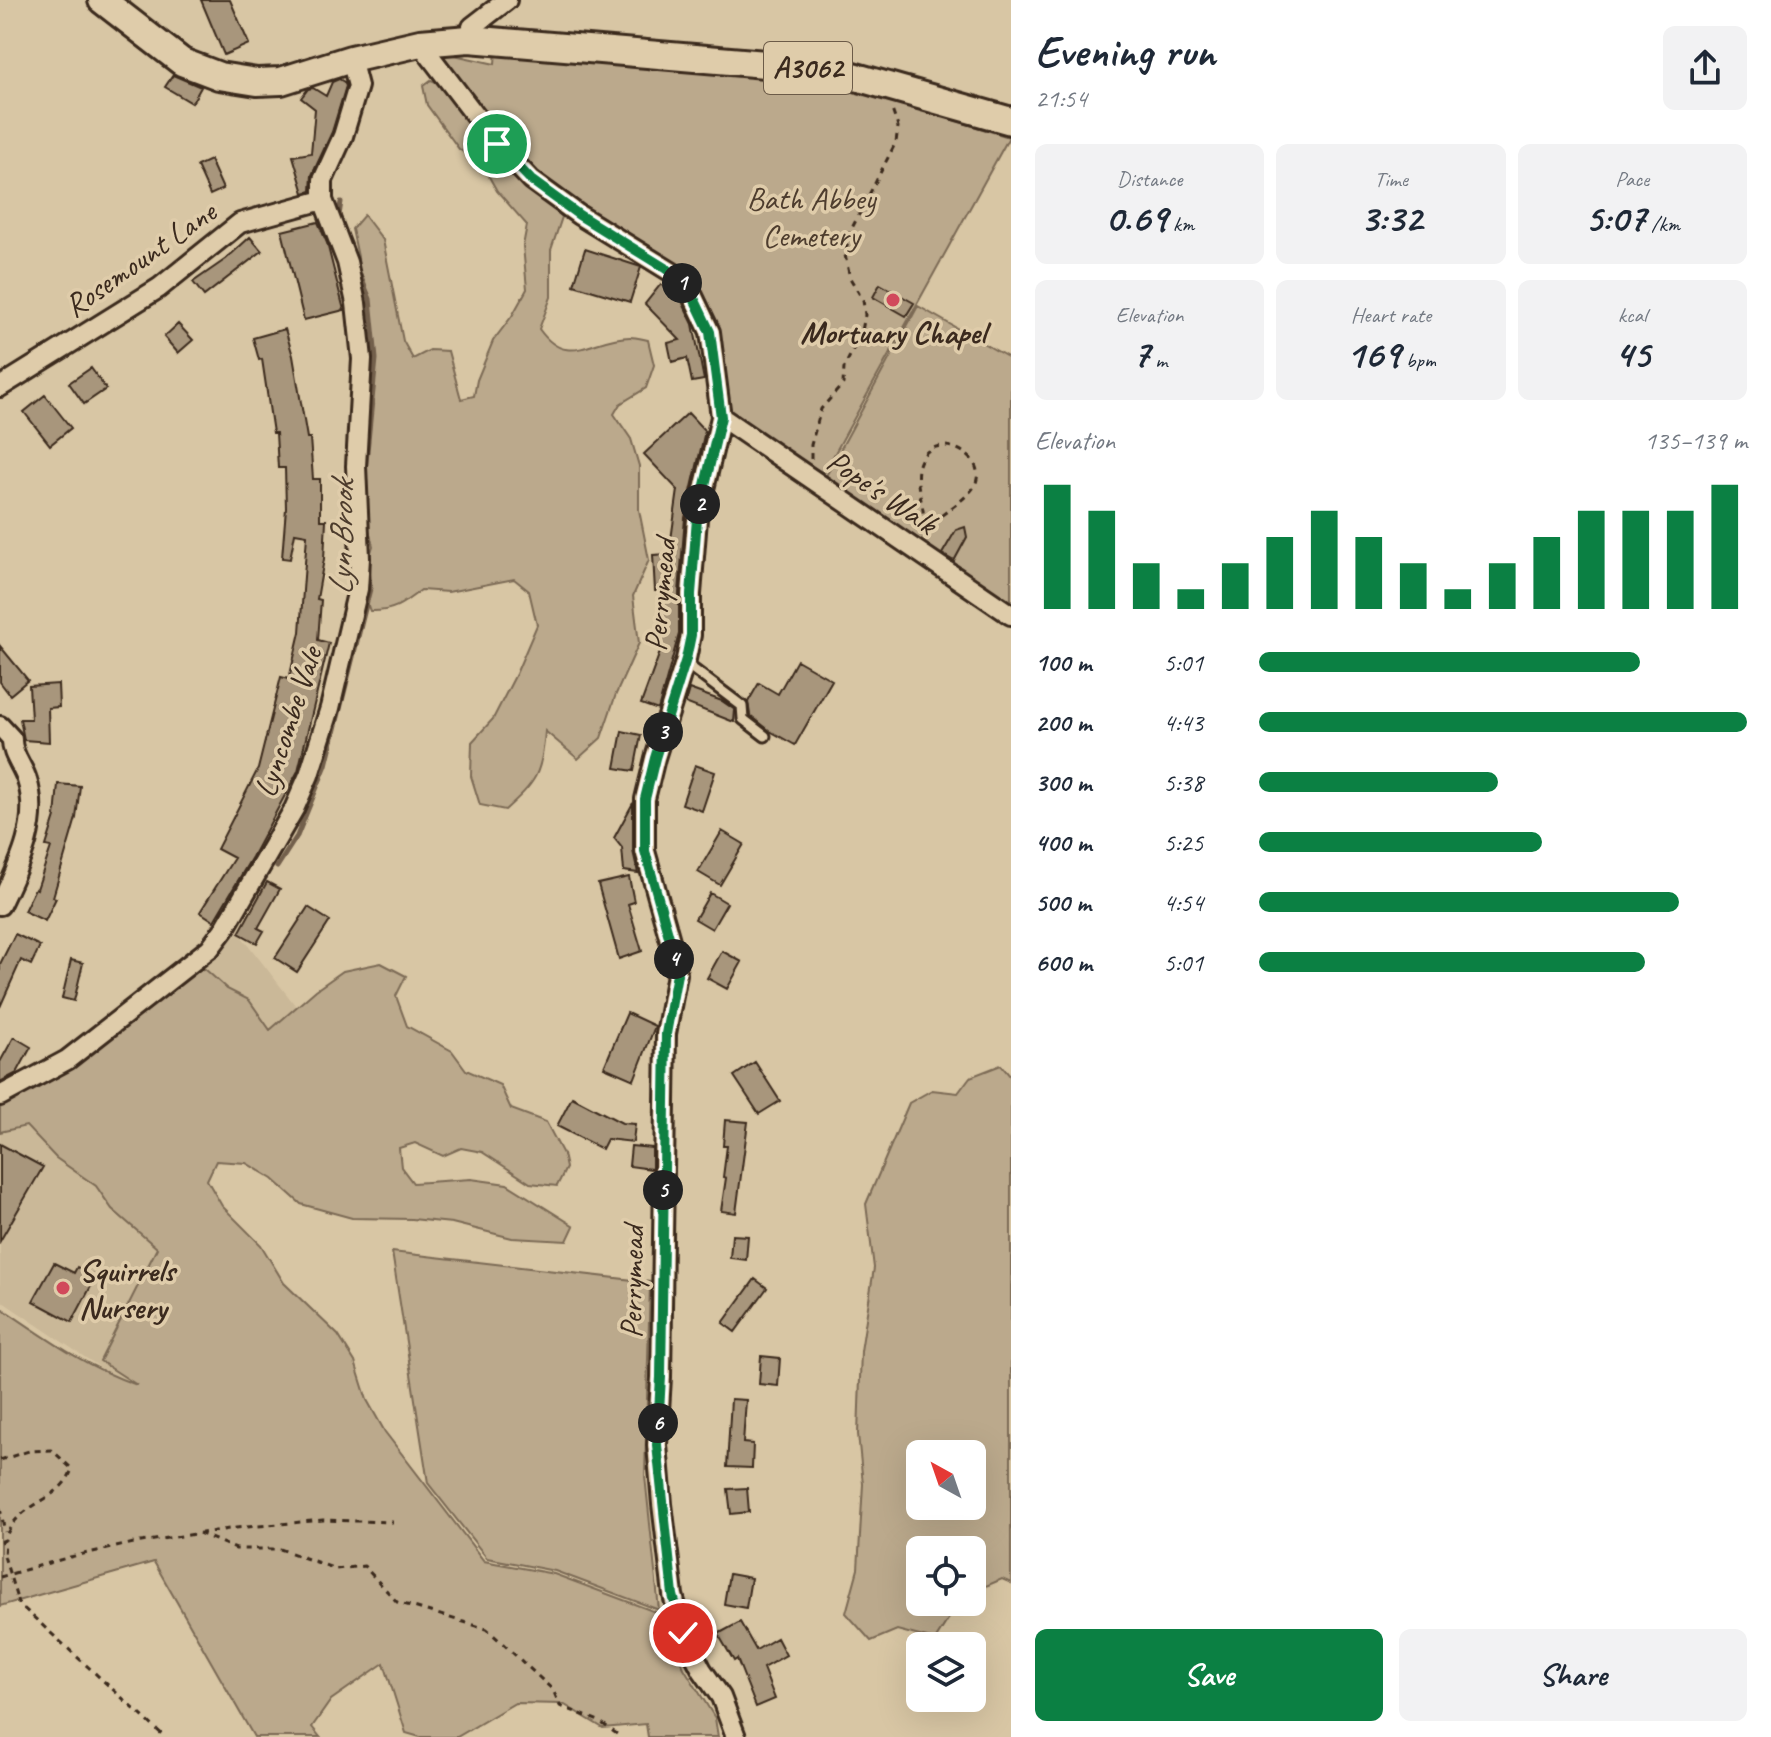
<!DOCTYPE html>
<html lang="en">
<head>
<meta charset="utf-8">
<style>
	:root { --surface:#fff; --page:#f2f2f3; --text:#1f2937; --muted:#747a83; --accent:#0b8043 }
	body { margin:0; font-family:Caveat,sans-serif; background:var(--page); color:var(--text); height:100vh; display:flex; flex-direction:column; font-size:30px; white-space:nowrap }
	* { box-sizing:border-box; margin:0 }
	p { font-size:26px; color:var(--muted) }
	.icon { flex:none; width:44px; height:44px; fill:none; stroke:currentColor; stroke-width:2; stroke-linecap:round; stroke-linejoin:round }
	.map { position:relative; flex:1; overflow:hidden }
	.drawer { display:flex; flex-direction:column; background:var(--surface); width:760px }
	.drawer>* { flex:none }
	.needle { width:52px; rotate:320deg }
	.fabs { position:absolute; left:906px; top:1440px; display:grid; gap:16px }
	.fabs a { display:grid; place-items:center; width:80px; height:80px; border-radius:12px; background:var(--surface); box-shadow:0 8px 32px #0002; font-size:40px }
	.pin { position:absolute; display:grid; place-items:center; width:68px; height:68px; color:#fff; margin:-34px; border:4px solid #fff; border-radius:50%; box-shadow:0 2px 8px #0007 }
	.km { position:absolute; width:40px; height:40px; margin:-20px; border-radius:50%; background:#222; color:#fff; font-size:22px; line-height:40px; text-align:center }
	.round { display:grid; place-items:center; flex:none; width:84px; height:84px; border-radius:12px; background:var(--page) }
	.overview { display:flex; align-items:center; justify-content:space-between; height:136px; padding:0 24px }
	h1 { font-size:44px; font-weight:700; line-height:60px }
	.metrics { display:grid; grid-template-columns:repeat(3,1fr); gap:12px; height:136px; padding:8px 24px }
	.metrics div { display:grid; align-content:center; border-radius:12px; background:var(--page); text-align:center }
	.metrics b { font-size:40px; font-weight:700 }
	.metrics small { font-size:22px; font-weight:400 }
	.metrics p { font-size:22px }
	.chart { height:224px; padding:16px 24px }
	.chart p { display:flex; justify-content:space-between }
	.chart svg { width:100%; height:144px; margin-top:8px; stroke:var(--accent); stroke-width:6 }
	.button { display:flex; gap:16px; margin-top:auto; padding:16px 24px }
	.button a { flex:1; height:92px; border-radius:12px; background:var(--accent); color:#fff; font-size:32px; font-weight:700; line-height:92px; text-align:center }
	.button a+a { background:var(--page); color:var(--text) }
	ul { padding:0 24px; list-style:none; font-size:26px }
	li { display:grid; grid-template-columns:128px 96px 1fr; align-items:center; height:60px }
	li i { height:20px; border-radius:10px; background:var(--accent) }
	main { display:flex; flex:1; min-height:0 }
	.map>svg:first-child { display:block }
	.built { fill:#cab898 }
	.green { fill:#bba98c; stroke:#7b6a55; stroke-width:2; fill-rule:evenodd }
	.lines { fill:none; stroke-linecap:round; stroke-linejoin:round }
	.stream { stroke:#725f4c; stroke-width:5 }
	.building { fill:#a8967b; stroke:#3b2a1e; stroke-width:2 }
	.lane-casing { stroke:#3b2a1e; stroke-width:15 }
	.street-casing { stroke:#3b2a1e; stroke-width:24 }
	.primary-casing { stroke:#3b2a1e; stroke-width:32 }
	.path { stroke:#3b2a1e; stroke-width:3; stroke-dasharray:6 6; stroke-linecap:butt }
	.lane { stroke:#dfccaa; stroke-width:9 }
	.street { stroke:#dfccaa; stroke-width:18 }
	.primary { stroke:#dfccaa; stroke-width:26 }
	.path-bridge { stroke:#3b2a1e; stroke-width:3; stroke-dasharray:6 6; stroke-linecap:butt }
	.route-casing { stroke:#fff; stroke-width:16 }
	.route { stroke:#0b8043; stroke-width:10 }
	.poi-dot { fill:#d1495b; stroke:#dfccaa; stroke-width:3 }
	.labels { text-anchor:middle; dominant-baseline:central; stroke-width:7; stroke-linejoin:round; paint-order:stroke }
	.shield { fill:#dfccaa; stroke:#6c5b48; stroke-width:2 }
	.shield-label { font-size:30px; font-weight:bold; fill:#3b2a1e }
	.park-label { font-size:32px; fill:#4e3d2e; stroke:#dfccaa }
	.street-label { font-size:32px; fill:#3b2a1e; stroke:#dfccaa }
	.poi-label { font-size:32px; font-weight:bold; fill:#3b2a1e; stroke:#dfccaa }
	.water-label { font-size:34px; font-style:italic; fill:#4d3c2d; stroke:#dfccaa }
</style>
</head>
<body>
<main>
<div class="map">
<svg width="1011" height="1737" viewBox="0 0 1011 1737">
	<rect width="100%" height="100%" fill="#d8c6a4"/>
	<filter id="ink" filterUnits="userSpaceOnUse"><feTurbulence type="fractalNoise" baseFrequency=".0125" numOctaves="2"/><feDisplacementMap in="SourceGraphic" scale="16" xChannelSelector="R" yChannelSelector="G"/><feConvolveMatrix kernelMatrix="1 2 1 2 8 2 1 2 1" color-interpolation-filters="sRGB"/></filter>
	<g filter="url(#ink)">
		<!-- built -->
		<path class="built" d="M 239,933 L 309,1023 L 173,1145 L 329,1409 L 218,1447 L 0,1300 L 0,1101 L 69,1067 Z"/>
		<!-- green -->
		<path class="green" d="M 496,50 L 827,81 L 1009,137 L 824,473 L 789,455 L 732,417 L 730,409 L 723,406 L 703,298 L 539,174 L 503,139 L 443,60 L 445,53 L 495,64 Z
			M 431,80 L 441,84 L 562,217 L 551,250 L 551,297 L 539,329 C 568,370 592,337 630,337 C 635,337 643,339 648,340 L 654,365 L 646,388 L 620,404 L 614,414 L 631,439 L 639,466 L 639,510 L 649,560 L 633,596 L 639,643 L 616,694 L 601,738 L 578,759 L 545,731 C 542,774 536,782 505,810 L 480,805 L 471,776 L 472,742 L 493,719 L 516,674 L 537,625 L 529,591 L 514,579 L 448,592 L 421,590 C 403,604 392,612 370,611 L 363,592 L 366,567 L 373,546 L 363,507 L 360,297 L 358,257 L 352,229 L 364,215 L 383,240 L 403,341 L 413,359 L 430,350 L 448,351 L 461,399 L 474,396 L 477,380 L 493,341 L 512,316 L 527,289 L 523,246 L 527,225 L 497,191 L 483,166 L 459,149 L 427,105 L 423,86 Z
			M 918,306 L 1011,359 L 1011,599 L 1009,605 L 826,476 Z
			M 381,963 L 406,976 L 396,996 L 407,1026 L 452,1051 L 466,1070 L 500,1085 L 511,1109 L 546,1122 L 563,1154 L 566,1168 L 557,1186 L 530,1183 L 482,1152 L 461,1148 L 443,1156 L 415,1143 L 399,1148 L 401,1167 L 413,1183 L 471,1179 L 507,1184 L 574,1226 L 567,1241 L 512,1238 L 452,1223 L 412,1219 L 352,1218 L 301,1204 L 273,1179 L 246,1163 L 216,1161 L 207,1180 L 222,1206 L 261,1245 L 284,1283 L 338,1335 L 355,1362 L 367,1400 L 385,1432 L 484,1561 L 554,1574 L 661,1614 L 684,1668 L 715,1718 L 718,1737 L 648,1737 L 646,1724 L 603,1728 L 563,1704 L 515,1703 L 457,1737 L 420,1737 L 406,1733 L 384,1663 L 331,1700 L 312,1727 L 320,1737 L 254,1737 L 154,1562 L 0,1606 L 0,1307 C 44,1337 87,1368 137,1385 L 100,1361 L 157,1248 L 112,1209 L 96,1186 L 56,1158 L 26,1126 L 0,1132 L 0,1108 L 185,970 L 205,969 L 227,989 L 249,1000 L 270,1030 L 316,990 L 343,971 Z
			M 1001,1065 L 1011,1077 L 1011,1583 L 1002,1579 L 972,1592 L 972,1550 L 920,1550 L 920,1602 L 959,1602 L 935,1640 L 897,1630 L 871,1641 L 846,1613 L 858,1569 L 863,1484 L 858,1434 L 861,1351 L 874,1268 L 866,1204 L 909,1103 L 932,1090 L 958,1093 L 970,1077 ZM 920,1454 L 972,1454 L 972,1506 L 920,1506 Z
			M 392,1252 L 650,1282 L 645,1476 L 659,1610 L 555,1571 L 487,1558 L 428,1483 Z"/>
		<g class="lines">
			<!-- stream -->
			<path class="stream" d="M 338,222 L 341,202
				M 357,268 L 370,299 L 376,359 L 365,472 L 366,499
				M 277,867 L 297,836 L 326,765 L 370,589 L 368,557"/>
		</g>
		<!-- building -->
		<path class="building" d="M 201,0 L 230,0 L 249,44 L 224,55 Z
			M 173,75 L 201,87 L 192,103 L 165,87 Z
			M 339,79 L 344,82 L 346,86 L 332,132 L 312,175 L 311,191 L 304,193 L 293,156 L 311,153 L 315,109 L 301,98 L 308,89 L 313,88 L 326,96 L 332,82 Z
			M 210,160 L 223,189 L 210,195 L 197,166 Z
			M 318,222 L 327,243 L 344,310 L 304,320 L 282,231 Z
			M 250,237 L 262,251 L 204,296 L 193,282 L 226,259 Z
			M 585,249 L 641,267 L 630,302 L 574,285 Z
			M 661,284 L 681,299 L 693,324 L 704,380 L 692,382 L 687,358 L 672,362 L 668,343 L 680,340 L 645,304 Z
			M 880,284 L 914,303 L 906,316 L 873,297 Z
			M 178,324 L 193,340 L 178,353 L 164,337 Z
			M 285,329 L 293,356 L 307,438 L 310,438 L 313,479 L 320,479 L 320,520 L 326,520 L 324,559 L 317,599 L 321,600 L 318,640 L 329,643 L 298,771 L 252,857 L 214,921 L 200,912 L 234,858 L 217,849 L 258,769 L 281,677 L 289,679 L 300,632 L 307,535 L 295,533 L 290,559 L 282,558 L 286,508 L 285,468 L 278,468 L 276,433 L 273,433 L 262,359 L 259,360 L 253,338 Z
			M 91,368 L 106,389 L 84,404 L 69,383 Z
			M 45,395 L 71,428 L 50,445 L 24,412 Z
			M 688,413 L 705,431 L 685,518 L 679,593 L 679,634 L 658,710 L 641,704 L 660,652 L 659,591 L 655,591 L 653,555 L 669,554 L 678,490 L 644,454 Z
			M 965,527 L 967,537 L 954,561 L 942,554 L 956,530 Z
			M 0,646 L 28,680 L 10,695 L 0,682 Z
			M 797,660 L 832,680 L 795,745 L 770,731 L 750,715 L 748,702 L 759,683 L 778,694 Z
			M 58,684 L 59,707 L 48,708 L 49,742 L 24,740 L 20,719 L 31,719 L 29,686 Z
			M 689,689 L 722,701 L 735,710 L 734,722 L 685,703 Z
			M 622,731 L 641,735 L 634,771 L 615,768 Z
			M 695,765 L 715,772 L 702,811 L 682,804 Z
			M 58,784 L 80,786 L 76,818 L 53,897 L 56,898 L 45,921 L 24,911 L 35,888 L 37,889 L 51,847 L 46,846 L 55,817 Z
			M 633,803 L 633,851 L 638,873 L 624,871 L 622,848 L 614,838 Z
			M 722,831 L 744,844 L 720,885 L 698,872 Z
			M 629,877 L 634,902 L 628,904 L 642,951 L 619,959 L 598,884 Z
			M 267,882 L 280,889 L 258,928 L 264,931 L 257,943 L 239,933 Z
			M 710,893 L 727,903 L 712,929 L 695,919 Z
			M 308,907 L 330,921 L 297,972 L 275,958 Z
			M 15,934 L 40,946 L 31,965 L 21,960 L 0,1007 L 0,964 Z
			M 722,951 L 742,962 L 727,989 L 707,978 Z
			M 71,960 L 83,963 L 74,1001 L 62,998 Z
			M 627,1013 L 655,1026 L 634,1080 L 604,1067 Z
			M 14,1037 L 31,1047 L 17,1073 L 0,1082 L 0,1062 Z
			M 755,1062 L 780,1101 L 759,1114 L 734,1076 Z
			M 572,1097 L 622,1123 L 635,1124 L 633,1142 L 607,1139 L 602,1149 L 557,1126 Z
			M 725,1120 L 748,1122 L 736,1213 L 721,1211 L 726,1178 L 723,1177 L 727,1146 L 723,1146 Z
			M 0,1144 L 43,1167 L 0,1241 Z
			M 631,1146 L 652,1148 L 652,1169 L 629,1166 Z
			M 732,1235 L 748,1236 L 746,1260 L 730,1258 Z
			M 54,1263 L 74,1273 L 77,1267 L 96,1277 L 72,1322 L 33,1301 Z
			M 755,1279 L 767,1288 L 735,1332 L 723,1323 Z
			M 761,1356 L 780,1358 L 778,1386 L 759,1384 Z
			M 731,1399 L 746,1400 L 743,1443 L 753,1444 L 752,1468 L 727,1467 Z
			M 747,1488 L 749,1512 L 731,1514 L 728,1489 Z
			M 729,1574 L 751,1578 L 746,1608 L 724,1604 Z
			M 740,1622 L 756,1650 L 777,1638 L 786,1655 L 763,1668 L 775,1699 L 756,1707 L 737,1659 L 734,1661 L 718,1634 Z"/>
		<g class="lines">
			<!-- lane casing -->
			<g class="lane-casing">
				<path id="lane" d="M 685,663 L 742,706 L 743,719 L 765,736"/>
			</g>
			<!-- street casing -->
			<g class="street-casing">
				<path id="street" d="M 469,39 L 472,27 L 507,0
					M 420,43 L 497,144 L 531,180 L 579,215 L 673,273 L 691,292 L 710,332 L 721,417 L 697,519 L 691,594 L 691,635 L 686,659 L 655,758 L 645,799 L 645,851 L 673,951 L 677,974 L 666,1034 L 661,1377 L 657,1445 L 662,1504 L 673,1595 L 683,1633 L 702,1670 L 721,1697 L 736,1737
					M 0,387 L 159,288 L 240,223 L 323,200
					M 721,417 L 1011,615
					M 0,726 L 12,739 C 11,754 23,766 27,780 C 41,823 18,867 0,905
					M 0,1096 L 67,1060 L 210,948 L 225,928 L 294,809 L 309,775 L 330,708 L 358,589 L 360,558 L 356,466 L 362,359 L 356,303 L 347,262 L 323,200 L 323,180 L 343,136 L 358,86 L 351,59"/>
			</g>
			<!-- primary casing -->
			<g class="primary-casing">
				<path id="primary" d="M 102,0 L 182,62 L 219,76 L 257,82 L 281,81 L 351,59 L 420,43 L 469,39 L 813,68 L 849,75 L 1011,121"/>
			</g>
			<!-- path -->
			<path class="path" d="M 811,459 L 811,445 L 821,409 L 843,384 L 844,368 L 862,331 L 865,315 L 863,300 L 850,278 L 845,255 L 850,232 L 896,142 L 898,127 L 892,110
				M 921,536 C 932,512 908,482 922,458 C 938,430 989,456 975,485 C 969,498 936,518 924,529
				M 0,1460 L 29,1451 L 52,1450 L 72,1469 C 60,1504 16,1501 5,1540
				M 0,1508 L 5,1532
				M 199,1533 L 236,1549 L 280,1549 L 336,1569 L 364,1566 L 397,1602 L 487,1629 L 553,1690 L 560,1706 L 599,1721 L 621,1737
				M 0,1542 L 5,1540 L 4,1556
				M 0,1577 L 70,1557 L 134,1543 L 236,1528 L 323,1520 L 393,1522
				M 17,1599 L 18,1603 L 165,1737"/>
			<!-- lane -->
			<use href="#lane" class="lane"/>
			<!-- street -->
			<use href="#street" class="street"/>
			<!-- primary -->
			<use href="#primary" class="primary"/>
			<!-- path-bridge -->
			<path class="path-bridge" d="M 4,1556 L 17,1599"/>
		</g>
	</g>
	<g class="lines" filter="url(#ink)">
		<!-- route casing -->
		<g class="route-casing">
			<path id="route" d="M 497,144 L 531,180 L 579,215 L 673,273 L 691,292 L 710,332 L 721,417 L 697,519 L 691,594 L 691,635 L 686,659 L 655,758 L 645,799 L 645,851 L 673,951 L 677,974 L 666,1034 L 661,1377 L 657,1445 L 673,1595 L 683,1633"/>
		</g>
		<!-- route -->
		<use href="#route" class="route"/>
	</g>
	<!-- markers -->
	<g class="poi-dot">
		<circle cx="893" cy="300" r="8"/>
		<circle cx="63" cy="1288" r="8"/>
	</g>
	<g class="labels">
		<!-- shield labels -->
		<rect class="shield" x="764" y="42" width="88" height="52" rx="6"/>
		<g class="shield-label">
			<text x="808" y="68">A3062</text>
		</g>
		<!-- park labels -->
		<g class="park-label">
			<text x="811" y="198">Bath Abbey<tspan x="811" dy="37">Cemetery</tspan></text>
		</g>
		<!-- street labels -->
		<g class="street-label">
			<text transform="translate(140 259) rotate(-35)">Rosemount Lane</text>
			<text transform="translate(882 492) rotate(34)">Pope's Walk</text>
			<text transform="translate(660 595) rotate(-85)">Perrymead</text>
			<text transform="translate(288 722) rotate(-72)">Lyncombe Vale</text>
			<text transform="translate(632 1282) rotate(-89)">Perrymead</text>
		</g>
		<!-- poi labels -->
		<g class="poi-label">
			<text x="893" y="332">Mortuary Chapel</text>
			<text x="79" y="1270" text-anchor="start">Squirrels<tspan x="79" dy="37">Nursery</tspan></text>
		</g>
		<!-- water labels -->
		<g class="water-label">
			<text transform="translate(341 538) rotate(-89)">Lyn Brook</text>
		</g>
	</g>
</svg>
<div class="fabs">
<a><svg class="needle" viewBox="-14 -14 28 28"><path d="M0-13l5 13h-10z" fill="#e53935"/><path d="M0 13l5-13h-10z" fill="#747a83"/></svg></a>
<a><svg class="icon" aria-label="locate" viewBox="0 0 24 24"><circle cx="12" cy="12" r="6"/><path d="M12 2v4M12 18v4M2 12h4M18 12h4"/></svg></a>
<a><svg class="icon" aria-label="layers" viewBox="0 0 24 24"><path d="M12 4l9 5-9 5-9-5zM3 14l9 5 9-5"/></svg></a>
</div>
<div class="pin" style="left:497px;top:144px;background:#1e9e55"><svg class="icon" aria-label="arrive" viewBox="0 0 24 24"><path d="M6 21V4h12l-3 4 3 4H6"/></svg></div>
<div class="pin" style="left:683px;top:1633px;background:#d93025"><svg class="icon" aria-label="check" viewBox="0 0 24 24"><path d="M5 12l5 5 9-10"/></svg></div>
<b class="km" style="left:682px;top:283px">1</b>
<b class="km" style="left:700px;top:504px">2</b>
<b class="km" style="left:663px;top:732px">3</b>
<b class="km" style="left:674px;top:959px">4</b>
<b class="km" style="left:663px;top:1190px">5</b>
<b class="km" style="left:658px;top:1423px">6</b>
</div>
<section class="drawer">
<div class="overview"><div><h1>Evening run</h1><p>21:54</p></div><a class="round"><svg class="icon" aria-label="share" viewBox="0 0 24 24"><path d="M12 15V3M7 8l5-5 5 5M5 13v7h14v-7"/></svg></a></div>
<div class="metrics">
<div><p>Distance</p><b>0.69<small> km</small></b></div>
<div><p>Time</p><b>3:32</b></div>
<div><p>Pace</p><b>5:07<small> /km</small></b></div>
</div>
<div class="metrics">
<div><p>Elevation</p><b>7<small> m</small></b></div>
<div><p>Heart rate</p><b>169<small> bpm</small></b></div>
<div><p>kcal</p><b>45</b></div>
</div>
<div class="chart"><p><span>Elevation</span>135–139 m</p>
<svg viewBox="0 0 160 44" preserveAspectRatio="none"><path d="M5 44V6M15 44V14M25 44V30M35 44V38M45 44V30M55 44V22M65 44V14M75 44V22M85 44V30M95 44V38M105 44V30M115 44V22M125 44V14M135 44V14M145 44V14M155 44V6"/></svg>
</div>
<ul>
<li><b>100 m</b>5:01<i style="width:78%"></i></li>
<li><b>200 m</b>4:43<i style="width:100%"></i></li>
<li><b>300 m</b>5:38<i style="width:49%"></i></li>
<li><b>400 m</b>5:25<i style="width:58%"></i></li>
<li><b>500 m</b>4:54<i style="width:86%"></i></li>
<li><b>600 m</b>5:01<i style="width:79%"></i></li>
</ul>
<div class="button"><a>Save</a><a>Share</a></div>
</section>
</main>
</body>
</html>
